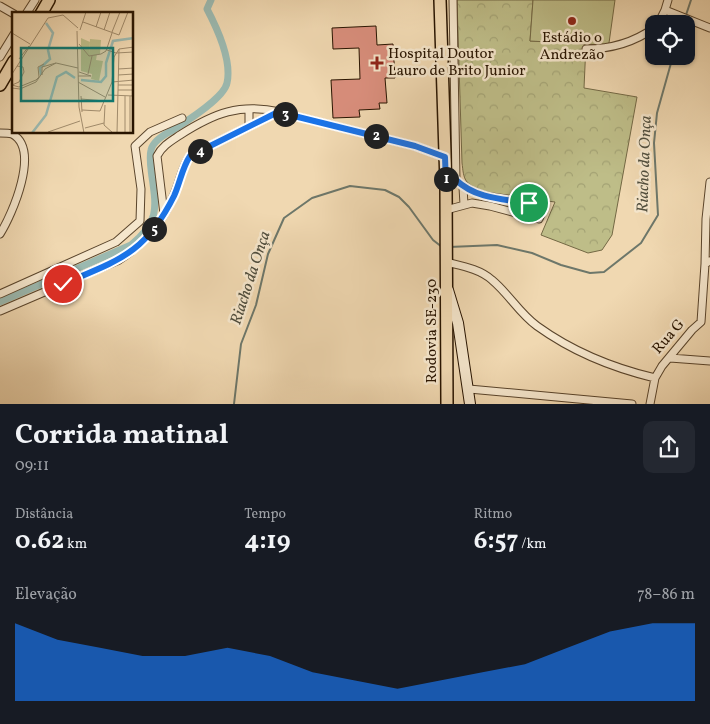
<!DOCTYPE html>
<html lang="pt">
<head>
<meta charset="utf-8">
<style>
	:root { --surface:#171b24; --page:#242831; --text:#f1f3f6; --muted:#9ea1a6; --accent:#1a73e8 }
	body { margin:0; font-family:Vollkorn,serif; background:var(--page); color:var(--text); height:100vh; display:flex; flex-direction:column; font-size:19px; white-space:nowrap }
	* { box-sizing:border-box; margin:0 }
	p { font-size:16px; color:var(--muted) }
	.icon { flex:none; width:28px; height:28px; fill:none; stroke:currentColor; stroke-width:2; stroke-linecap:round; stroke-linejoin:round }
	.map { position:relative; height:404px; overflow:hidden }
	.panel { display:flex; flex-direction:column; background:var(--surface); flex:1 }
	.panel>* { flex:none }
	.tools { position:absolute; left:645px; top:15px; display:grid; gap:10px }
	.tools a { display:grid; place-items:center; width:50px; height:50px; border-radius:10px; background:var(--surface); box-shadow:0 1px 4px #0004; font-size:25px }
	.pin { position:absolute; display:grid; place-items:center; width:42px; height:42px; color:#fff; margin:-21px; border:2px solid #fff; border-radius:50%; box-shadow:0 1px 5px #0007 }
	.km { position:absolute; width:25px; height:25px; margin:-12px; border-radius:50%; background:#222; color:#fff; font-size:14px; line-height:25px; text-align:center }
	.round { display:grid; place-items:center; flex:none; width:52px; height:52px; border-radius:10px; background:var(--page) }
	.head { display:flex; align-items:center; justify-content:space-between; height:85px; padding:0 15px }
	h1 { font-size:28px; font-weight:700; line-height:38px }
	.stats { display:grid; grid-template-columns:repeat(3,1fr); gap:8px; height:85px; padding:5px 15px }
	.stats div { display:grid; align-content:center }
	.stats b { font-size:25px; font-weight:700 }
	.stats small { font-size:14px; font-weight:400 }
	.stats p { font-size:14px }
	.chart { height:140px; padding:10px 15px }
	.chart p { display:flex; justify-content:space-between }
	.chart svg { width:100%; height:90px; margin-top:5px; fill:var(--accent); opacity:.7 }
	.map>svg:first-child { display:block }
	.park { fill:url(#park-crowns); stroke:#736844 }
	.garden { fill:#bebd88; stroke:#736844 }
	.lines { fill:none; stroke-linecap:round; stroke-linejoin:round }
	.stream { stroke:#6d776a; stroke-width:2 }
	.canal { stroke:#9bb9b0; stroke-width:7 }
	.building { fill:#d98e7c; stroke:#281400 }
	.street-casing { stroke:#5a452c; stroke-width:9 }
	.secondary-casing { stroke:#281400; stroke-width:12 }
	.primary-casing { stroke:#281400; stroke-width:14 }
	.street { stroke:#f5e6cc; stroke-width:7 }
	.secondary { stroke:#f5e6cc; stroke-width:10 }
	.primary { stroke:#f0d8b1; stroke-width:11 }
	.route-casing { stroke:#fff; stroke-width:10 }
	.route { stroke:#1a73e8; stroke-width:6 }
	.poi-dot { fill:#8f2418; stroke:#f5e6cc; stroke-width:2 }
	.labels { text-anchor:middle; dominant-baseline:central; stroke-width:5; stroke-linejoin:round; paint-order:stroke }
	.poi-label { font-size:15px; fill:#281400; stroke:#f5e6cc }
	.street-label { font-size:15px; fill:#281400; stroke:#f5e6cc }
	.water-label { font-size:16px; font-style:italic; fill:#504e3e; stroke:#f5e6cc }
	.inset-river { fill:none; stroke:#9bb9b0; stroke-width:2.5 }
	.inset-road { fill:none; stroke:#a08a6a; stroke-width:1 }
	.view { fill:#0f766e; fill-opacity:0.15; stroke:#0f766e; stroke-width:2.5 }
	.inset-edge { fill:none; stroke:#281400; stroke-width:2.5 }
</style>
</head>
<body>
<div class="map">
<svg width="710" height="404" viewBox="0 0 710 404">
	<defs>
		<pattern id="park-crowns" width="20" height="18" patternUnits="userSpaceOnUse" patternTransform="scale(1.25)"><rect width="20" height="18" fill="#bebd88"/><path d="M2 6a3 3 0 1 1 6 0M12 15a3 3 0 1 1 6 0" fill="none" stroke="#a3a274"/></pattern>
	</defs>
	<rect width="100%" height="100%" fill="#f0d8b1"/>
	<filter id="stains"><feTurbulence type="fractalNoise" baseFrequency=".004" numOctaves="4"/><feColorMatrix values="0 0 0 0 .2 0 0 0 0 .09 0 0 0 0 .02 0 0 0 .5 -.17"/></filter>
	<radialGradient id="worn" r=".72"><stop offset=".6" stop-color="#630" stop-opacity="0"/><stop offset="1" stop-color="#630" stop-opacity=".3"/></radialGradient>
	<!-- park -->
	<path class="park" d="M 457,0 L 533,0 L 530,41 L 586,44 L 584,88 L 637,97 L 612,235 L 602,250 L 588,253 L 541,235 L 555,202 C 532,199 483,198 467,182 C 463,177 463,170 462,163 Z"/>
	<!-- garden -->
	<path class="garden" d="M 533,0 L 615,0 L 609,43 L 604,45 L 530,41 Z"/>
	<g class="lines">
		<!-- stream -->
		<path class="stream" d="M 683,24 L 691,0
			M 449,247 L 497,245 L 532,253 L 561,265 L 590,273 L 604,272 L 641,243 L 658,215 L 654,143 L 657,113 L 673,56
			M 234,404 L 241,344 L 256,305 L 268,254 L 284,218 L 312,198 L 350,186 L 385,190 L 399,197 L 409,207 L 433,240 L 442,247"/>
		<!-- canal -->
		<path class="canal" d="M 0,302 L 131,245 C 158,223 157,210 152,177 C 151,169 149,158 151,150 C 153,141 165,134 173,130 C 187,121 224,98 227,83 C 232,61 217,28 207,9 L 211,0"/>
	</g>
	<!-- building -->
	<path class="building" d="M 376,26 L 377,45 L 393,44 L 395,78 L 385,78 L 387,103 L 379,103 L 380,109 L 359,110 L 360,117 L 333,118 L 331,80 L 360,79 L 359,48 L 333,49 L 332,28 Z"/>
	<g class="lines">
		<!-- street casing -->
		<g class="street-casing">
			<path id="street" d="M 453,0 L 456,180
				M 0,6 L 14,14
				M 665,10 L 710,28
				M 26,14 L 35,0
				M 658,24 L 665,10 L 668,0
				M 586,49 C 611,49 633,43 654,28
				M 0,57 L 14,34
				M 249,109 L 249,126
				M 0,133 C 3,133 9,133 12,134 C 41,149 12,215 0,234
				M 463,187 L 464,205
				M 446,210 L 472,203 L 490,206 L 539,219 L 543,210 L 543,207 C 513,193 484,206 456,180 L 446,184
				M 164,214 L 157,156 C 162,146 171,141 180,135 C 214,113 240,103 280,112
				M 446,262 C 462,266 480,269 492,280 C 509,294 519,313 537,326 C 573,352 613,368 655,378
				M 705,264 L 706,219 L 710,182
				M 0,294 L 116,242 L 140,221 L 141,189 L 135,146 L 150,132 L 182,118
				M 0,311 L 119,260 C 144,244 164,221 175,192 C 180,180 182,167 190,156 L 274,114 L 286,114 L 415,146 L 445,157
				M 670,358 L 710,361
				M 469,389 L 632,404
				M 650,404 L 655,378 L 662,366 L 692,330 L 701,322 L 705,264 L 710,261"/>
		</g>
		<!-- secondary casing -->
		<g class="secondary-casing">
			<path id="secondary" d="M 448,290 L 458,323 L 470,404"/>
		</g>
		<!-- primary casing -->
		<g class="primary-casing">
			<path id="primary" d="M 440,0 L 446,184 L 447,404
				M 41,14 L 49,0
				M 0,85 L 14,61"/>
		</g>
		<!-- street -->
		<use href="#street" class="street"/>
		<!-- secondary -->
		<use href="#secondary" class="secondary"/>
		<!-- primary -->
		<use href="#primary" class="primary"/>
	</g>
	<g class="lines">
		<!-- route casing -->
		<g class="route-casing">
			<path id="route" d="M 63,284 C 119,260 145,254 174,196 C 180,183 182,168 190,156 L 274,114 L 286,114 L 415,146 L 445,157 L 446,184 L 456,180 C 476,199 503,199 529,203"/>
		</g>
		<!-- route -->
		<use href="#route" class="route"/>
	</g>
	<!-- markers -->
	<g class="poi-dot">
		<circle cx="572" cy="21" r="5"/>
		<path d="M374.5 55.5h5v5h5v5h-5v5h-5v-5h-5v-5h5z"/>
	</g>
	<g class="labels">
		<!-- poi labels -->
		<g class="poi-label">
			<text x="572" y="38">Estádio o<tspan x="572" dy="17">Andrezão</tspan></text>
			<text x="388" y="54" text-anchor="start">Hospital Doutor<tspan x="388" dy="17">Lauro de Brito Junior</tspan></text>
		</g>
		<!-- street labels -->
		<g class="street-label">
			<text transform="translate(432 331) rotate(-90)">Rodovia SE-230</text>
			<text transform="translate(669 337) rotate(-49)">Rua G</text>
		</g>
		<!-- water labels -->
		<g class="water-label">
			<text transform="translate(645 164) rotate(-88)">Riacho da Onça</text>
			<text transform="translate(251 278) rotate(-72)">Riacho da Onça</text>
		</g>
	</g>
	<!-- overview -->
	<g transform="translate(12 12)">
		<rect width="121" height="121" fill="#f0d8b1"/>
		<path d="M 69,26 L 78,30 L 77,42 L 85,42 L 84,48 L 91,49 L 87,69 L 79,67 L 80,62 L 69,59 Z" fill="#bebd88"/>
		<path d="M 78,27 L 89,28 L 88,42 L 77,42 Z" fill="#bebd88"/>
		<path class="inset-river" d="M 29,63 L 28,56 L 38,47 L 36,38 L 41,21 L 34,11M 69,68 L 89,70 L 94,64 L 94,51 L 101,29 L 122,26M 20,121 L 34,103 L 45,65 L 54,60 L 63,66"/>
		<path class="inset-road" d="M 71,10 L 107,23 L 116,0M 84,15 L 89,0M 68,18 L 74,0M 92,18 L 98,0M 65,19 L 67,95 L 72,121M 100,20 L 108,0M 0,21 L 18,32M 67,32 L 77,44 L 89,42 L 94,39 L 100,21M 107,37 L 122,35M 95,38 L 104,41 L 122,40M 7,47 L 17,34M 106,57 L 122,56M 0,62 L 36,6 L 51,3 L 66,16M 76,62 L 80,44M 30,63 L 30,55 L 44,51M 106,63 L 122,62M 66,64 L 79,64 L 67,60M 66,70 L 93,85M 100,70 L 102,45 L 107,37M 0,73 L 7,75 L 24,68 L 27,65 L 26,55 L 32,52M 0,73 L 7,70 L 12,60 L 11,55 L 5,54M 106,73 L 122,73M 0,76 L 8,77 L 24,70 L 33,57 L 44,51 L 66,56M 106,78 L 122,78M 96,83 L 122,84M 69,84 L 70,100M 113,84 L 113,121M 118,84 L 118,121M 69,87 L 93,89M 93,93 L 92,113 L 101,121M 70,98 L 88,99 L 100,70 L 122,68M 73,116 L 92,111M 36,120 L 68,109M 105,121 L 107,37"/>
		<path class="view" d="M 9,36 L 101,36 L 101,89 L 9,89 Z"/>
		<rect width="121" height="121" class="inset-edge"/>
	</g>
	<rect width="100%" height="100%" filter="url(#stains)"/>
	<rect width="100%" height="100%" fill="url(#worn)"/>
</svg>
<div class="tools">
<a><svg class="icon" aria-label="locate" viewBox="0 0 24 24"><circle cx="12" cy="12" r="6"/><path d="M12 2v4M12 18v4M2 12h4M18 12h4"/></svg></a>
</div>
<div class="pin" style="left:529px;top:203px;background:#1e9e55"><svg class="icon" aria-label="arrive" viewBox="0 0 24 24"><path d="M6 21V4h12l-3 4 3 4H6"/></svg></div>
<div class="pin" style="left:63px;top:284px;background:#d93025"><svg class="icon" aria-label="check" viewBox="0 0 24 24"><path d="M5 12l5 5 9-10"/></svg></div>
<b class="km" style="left:446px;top:179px">1</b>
<b class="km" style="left:376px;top:136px">2</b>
<b class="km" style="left:285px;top:114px">3</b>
<b class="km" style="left:200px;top:151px">4</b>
<b class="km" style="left:154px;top:229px">5</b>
</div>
<section class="panel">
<div class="head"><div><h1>Corrida matinal</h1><p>09:11</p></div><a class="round"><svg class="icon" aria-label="share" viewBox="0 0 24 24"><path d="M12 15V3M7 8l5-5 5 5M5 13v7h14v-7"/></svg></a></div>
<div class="stats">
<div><p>Distância</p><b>0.62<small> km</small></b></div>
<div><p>Tempo</p><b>4:19</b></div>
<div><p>Ritmo</p><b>6:57<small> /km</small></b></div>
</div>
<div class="chart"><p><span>Elevação</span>78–86 m</p>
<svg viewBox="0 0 160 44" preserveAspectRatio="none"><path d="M0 44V6L10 14L20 18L30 22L40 22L50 18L60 22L70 30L80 34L90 38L100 34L110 30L120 26L130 18L140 10L150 6L160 6V44z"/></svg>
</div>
</section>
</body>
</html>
